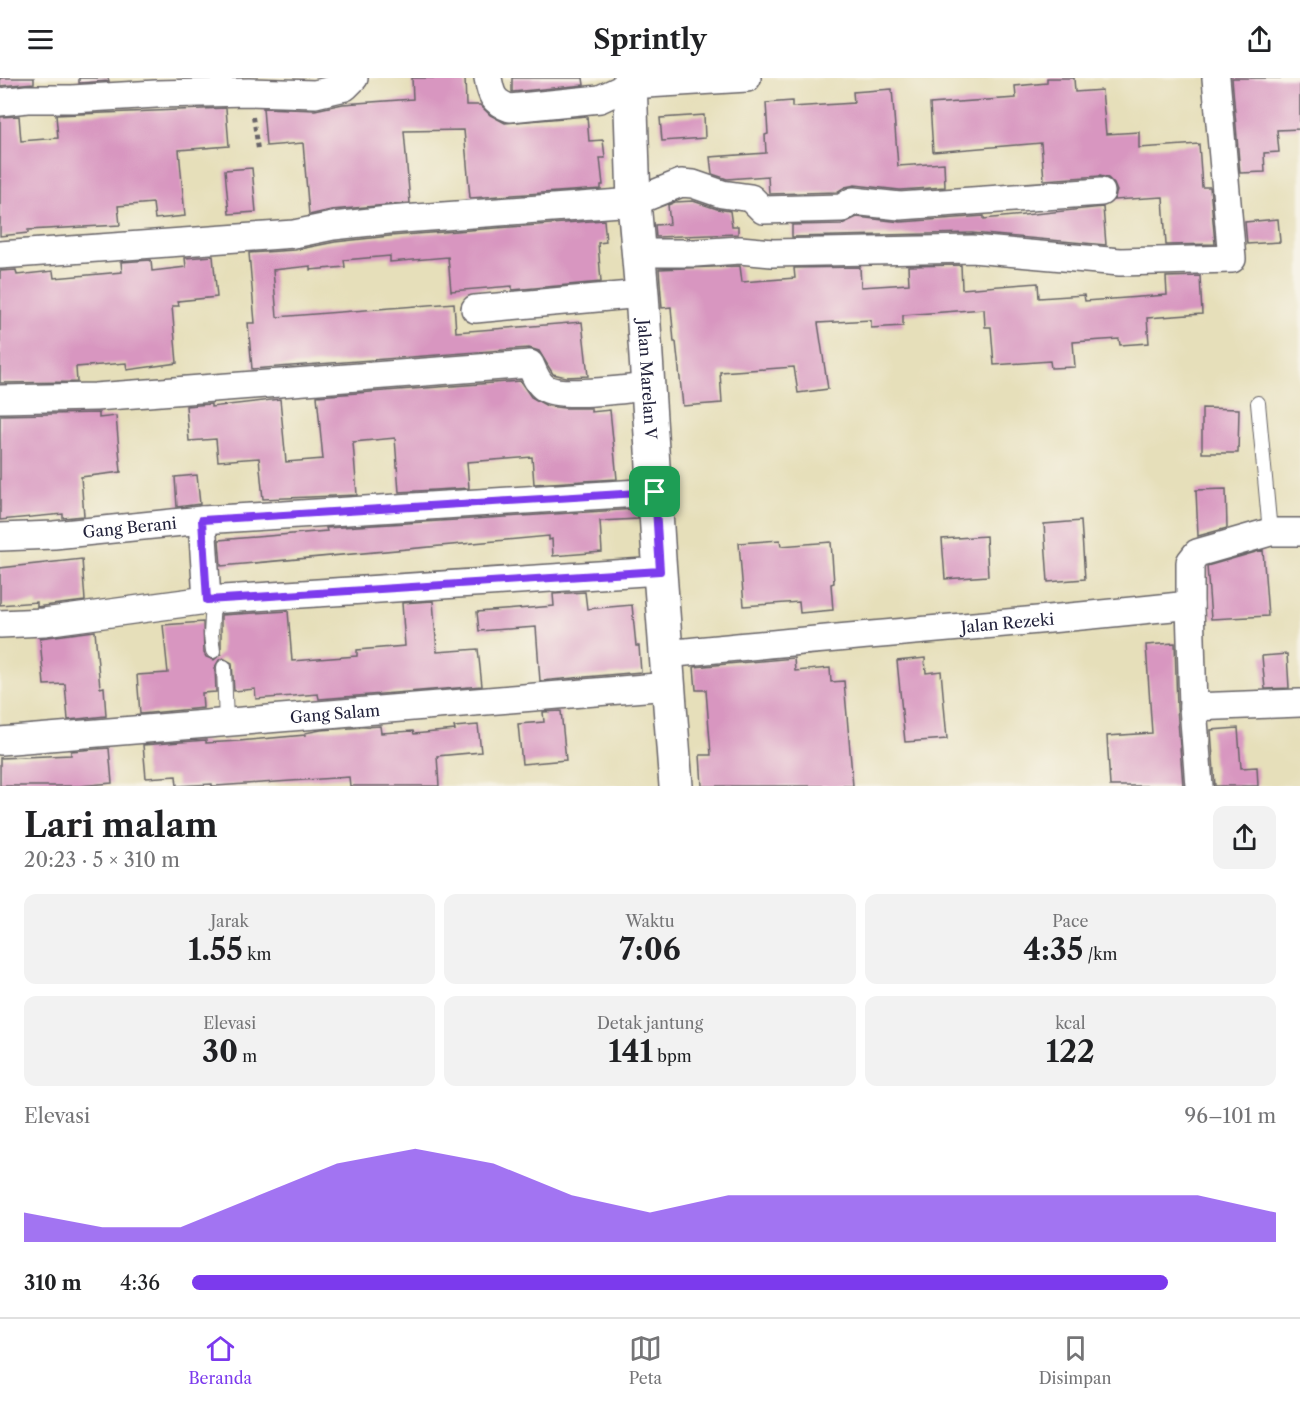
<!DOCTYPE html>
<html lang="id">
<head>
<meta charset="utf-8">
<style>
	:root { --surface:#fff; --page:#f2f2f2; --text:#202124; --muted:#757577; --line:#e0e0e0; --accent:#7c3aed }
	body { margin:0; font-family:"Libre Caslon Text",serif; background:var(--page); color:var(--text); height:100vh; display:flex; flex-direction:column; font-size:22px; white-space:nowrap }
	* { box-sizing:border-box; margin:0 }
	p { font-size:20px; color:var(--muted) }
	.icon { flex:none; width:33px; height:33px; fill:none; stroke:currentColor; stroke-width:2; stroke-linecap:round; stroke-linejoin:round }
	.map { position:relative; height:708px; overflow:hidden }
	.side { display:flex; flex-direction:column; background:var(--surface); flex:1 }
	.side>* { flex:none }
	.pin { position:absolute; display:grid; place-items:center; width:51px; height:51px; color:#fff; margin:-26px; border-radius:12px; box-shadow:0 3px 9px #0006 }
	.round { display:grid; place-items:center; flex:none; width:63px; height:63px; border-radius:12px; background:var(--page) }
	.head { display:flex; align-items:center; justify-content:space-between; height:102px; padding:0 24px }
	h1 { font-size:33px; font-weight:700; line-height:45px }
	.metrics { display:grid; grid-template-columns:repeat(3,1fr); gap:9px; height:102px; padding:6px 24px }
	.metrics div { display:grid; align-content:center; border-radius:12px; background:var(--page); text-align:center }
	.metrics b { font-size:30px; font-weight:700 }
	.metrics small { font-size:16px; font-weight:400 }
	.metrics p { font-size:16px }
	.chart { height:168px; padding:12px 24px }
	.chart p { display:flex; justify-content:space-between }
	.chart svg { width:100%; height:108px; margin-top:6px; fill:var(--accent); opacity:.7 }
	ul { padding:0 24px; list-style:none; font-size:20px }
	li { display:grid; grid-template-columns:96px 72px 1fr; align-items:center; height:45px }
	li i { height:15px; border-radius:8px; background:var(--accent) }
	header { display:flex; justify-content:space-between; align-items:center; height:78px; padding:0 24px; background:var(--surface); font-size:27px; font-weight:700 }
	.tab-bar { display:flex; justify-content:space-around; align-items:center; height:84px; border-top:2px solid var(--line); background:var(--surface); font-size:16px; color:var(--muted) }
	.tab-bar a { display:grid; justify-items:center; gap:3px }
	.tab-bar .selected { color:var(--accent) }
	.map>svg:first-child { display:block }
	.building { fill:#d896c0 }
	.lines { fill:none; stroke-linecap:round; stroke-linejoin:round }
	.lane-casing { stroke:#676467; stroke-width:16 }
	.street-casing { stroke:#676467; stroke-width:30 }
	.secondary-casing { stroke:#676467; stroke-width:36 }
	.path { stroke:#676467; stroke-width:4; stroke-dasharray:4.5 4.5; stroke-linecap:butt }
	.lane { stroke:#fff; stroke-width:14 }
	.street { stroke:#fff; stroke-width:27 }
	.secondary { stroke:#fff; stroke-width:33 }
	.route-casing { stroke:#fff; stroke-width:12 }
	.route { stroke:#7c3aed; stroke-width:8 }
	.labels { text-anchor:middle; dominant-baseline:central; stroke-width:5; stroke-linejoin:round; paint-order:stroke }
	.street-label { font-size:16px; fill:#22223b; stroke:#f7f3e8 }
</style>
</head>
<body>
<header><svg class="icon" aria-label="menu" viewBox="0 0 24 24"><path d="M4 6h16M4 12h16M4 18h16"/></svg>Sprintly<svg class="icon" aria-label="share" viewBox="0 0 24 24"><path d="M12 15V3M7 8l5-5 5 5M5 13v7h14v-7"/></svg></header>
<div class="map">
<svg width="1300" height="708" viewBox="0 0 1300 708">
	<rect width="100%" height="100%" fill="#f7f3e8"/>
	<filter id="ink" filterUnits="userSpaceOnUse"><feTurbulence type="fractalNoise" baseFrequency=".0167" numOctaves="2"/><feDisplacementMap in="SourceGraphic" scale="12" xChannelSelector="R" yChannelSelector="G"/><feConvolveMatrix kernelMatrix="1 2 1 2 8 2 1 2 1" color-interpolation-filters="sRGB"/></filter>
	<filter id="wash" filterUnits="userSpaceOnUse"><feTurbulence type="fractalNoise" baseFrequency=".008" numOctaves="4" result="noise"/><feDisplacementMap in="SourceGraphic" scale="24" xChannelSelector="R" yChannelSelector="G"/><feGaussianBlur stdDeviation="1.35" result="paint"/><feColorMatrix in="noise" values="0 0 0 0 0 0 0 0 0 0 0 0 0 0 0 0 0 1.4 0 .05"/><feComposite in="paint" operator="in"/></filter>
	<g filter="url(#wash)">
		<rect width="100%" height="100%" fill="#e6dfba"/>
		<g id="blocks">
			<!-- building -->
			<path class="building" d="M 0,0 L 34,0 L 34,5 L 0,8 Z
				M 79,0 L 108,0 L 109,3 L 79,5 Z
				M 412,0 L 465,0 L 466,27 L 480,27 L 490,37 L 505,45 L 587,38 L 589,63 L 603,62 L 605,80 L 600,80 L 603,107 L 601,107 L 601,111 L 470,120 L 464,52 L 404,53 L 410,125 L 331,132 L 309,137 L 303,65 L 266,68 L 263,30 L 315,32 L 343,26 L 413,21 Z
				M 512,0 L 583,0 L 584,7 L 512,14 Z
				M 1047,0 L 1074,0 L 1075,14 L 1102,12 L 1106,56 L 1139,54 L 1139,70 L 1199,66 L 1202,109 L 1210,109 L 1215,166 L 1166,167 L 1163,119 L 1114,122 L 1117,113 L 1114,106 L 1108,100 L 1100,98 L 1044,102 L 1041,65 L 933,74 L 930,26 L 1016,20 L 1015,8 L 1047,5 Z
				M 1232,0 L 1300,0 L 1300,51 L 1277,52 L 1279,74 L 1264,75 L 1265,94 L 1240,95 Z
				M 892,11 L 898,88 L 944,85 L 945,109 L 900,112 L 855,107 L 845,109 L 837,114 L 769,116 L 768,98 L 727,101 L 712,96 L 710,79 L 766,75 L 765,57 L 768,56 L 766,25 L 792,23 L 792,29 L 854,25 L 853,14 Z
				M 226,30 L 229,68 L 179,72 L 185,138 L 155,141 L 153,125 L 118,128 L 120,147 L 28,152 L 28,155 L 0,158 L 0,39 L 19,38 L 21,63 L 58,60 L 56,37 Z
				M 704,37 L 705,60 L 662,63 L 660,40 Z
				M 252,90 L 256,134 L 229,136 L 225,92 Z
				M 693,123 L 717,131 L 730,133 L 732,148 L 738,148 L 738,156 L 656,159 L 655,147 L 670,146 L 668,127 L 675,124 Z
				M 1103,129 L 1106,167 L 972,155 L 792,159 L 792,147 L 842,146 L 857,139 L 901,144 L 984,138 L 984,141 Z
				M 1278,141 L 1280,164 L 1247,166 L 1245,144 Z
				M 604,142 L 606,164 L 598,165 L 601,204 L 512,212 L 512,208 L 451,213 L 448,179 L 390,184 L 390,178 L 344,182 L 345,189 L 310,192 L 310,188 L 273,192 L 277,239 L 454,225 L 456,254 L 582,244 L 588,298 L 566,299 L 553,296 L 539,273 L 529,270 L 252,291 L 248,245 L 255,245 L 249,175 L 295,172 L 335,164 L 390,158 Z
				M 213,178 L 217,219 L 178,223 L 179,228 L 172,228 L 177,285 L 127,292 L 126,285 L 76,289 L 77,304 L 0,305 L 0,193 L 16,192 L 17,197 L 53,193 L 54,200 L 122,194 L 121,184 L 151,182 L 152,193 L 186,189 L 185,180 Z
				M 961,187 L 962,211 L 1038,205 L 1039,220 L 1084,217 L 1085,223 L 1167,217 L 1166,199 L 1200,198 L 1202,236 L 1147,240 L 1149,265 L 1120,267 L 1119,261 L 1073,264 L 1075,289 L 1051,290 L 1050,283 L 994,287 L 991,249 L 985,249 L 984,231 L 903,237 L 903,248 L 871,250 L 871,242 L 818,245 L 828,311 L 798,315 L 794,289 L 720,294 L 722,325 L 683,328 L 676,264 L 674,264 L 671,229 L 662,230 L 659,191 L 740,188 L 742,204 L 795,200 L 794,190 L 860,189 L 861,209 L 909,206 L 908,188 Z
				M 520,303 L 531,319 L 547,328 L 564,330 L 591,330 L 591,334 L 610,332 L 617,401 L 534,406 L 532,379 L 467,384 L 469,410 L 399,414 L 395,360 L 353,364 L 357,417 L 263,421 L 259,380 L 218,383 L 216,361 L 189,363 L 186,328 L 211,326 L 211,329 L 280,321 L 286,384 L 323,381 L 317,318 Z
				M 1202,330 L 1239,331 L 1238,375 L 1202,375 Z
				M 99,335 L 99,340 L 116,338 L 121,394 L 81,399 L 84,438 L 63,440 L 63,436 L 0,442 L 0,337 Z
				M 197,397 L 200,426 L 177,429 L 175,399 Z
				M 1226,411 L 1227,450 L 1198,458 L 1196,412 Z
				M 637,431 L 638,441 L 600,443 L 602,474 L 553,478 L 552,461 L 549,462 L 549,458 L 221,488 L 219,462 L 327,453 L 326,450 Z
				M 1081,443 L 1085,501 L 1048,504 L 1044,446 Z
				M 986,458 L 988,498 L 945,501 L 942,461 Z
				M 780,462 L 781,468 L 831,464 L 834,505 L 831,506 L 833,532 L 800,535 L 799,524 L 744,528 L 739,465 Z
				M 1263,472 L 1268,538 L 1211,541 L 1207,488 Z
				M 82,481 L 85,523 L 43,528 L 37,529 L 37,524 L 0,527 L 0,490 Z
				M 585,514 L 587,531 L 632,527 L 636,568 L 639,568 L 641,594 L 540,603 L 536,549 L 479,553 L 477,534 L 554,528 L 553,516 Z
				M 433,523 L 437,574 L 478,571 L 482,608 L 319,621 L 318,616 L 256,621 L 255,611 L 234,613 L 232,585 L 223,580 L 219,582 L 215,589 L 216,614 L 202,615 L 203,630 L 140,636 L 137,597 L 168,595 L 163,547 L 203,544 L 204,575 L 206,579 L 214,582 L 221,576 L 221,537 L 288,533 L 292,583 L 357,578 L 357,572 L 405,568 L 402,525 Z
				M 95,553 L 100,610 L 104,609 L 106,638 L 68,642 L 65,606 L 44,607 L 40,560 Z
				M 1175,565 L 1177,630 L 1183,708 L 1110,708 L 1107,658 L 1152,655 L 1146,567 Z
				M 1287,576 L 1289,610 L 1265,611 L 1262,578 Z
				M 794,580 L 795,593 L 830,590 L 831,604 L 844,603 L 853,708 L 702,708 L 700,677 L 711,677 L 706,612 L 696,612 L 694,589 Z
				M 925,580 L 926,595 L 941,593 L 947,661 L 905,664 L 897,583 Z
				M 561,633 L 566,682 L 522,686 L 518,646 L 544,644 L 543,634 Z
				M 478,647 L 481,674 L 437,678 L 439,708 L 350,708 L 349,699 L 216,708 L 212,708 L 212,706 L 177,708 L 176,698 L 146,700 L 143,667 L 206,662 L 206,665 L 239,663 L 305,657 L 305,655 L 321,652 L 380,648 L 381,655 L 413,653 L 414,656 L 455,652 L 454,649 Z
				M 1238,650 L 1241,690 L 1257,689 L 1258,708 L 1215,708 L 1211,652 Z
				M 109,670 L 112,705 L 79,708 L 0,708 L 0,680 L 71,677 L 71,673 Z"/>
		</g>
	</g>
	<g filter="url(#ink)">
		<use href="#blocks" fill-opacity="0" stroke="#676467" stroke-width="1.5"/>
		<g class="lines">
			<!-- lane casing -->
			<g class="lane-casing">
				<path id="lane" d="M 1258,325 L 1270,454
					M 213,573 L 211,557 L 213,522
					M 224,589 L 226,645"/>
			</g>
			<!-- street casing -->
			<g class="street-casing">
				<g id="street">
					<path d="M 488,0 C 491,17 493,24 510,30 L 600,21 L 630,7 L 747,0"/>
					<path d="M 0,24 L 27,21 L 72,21 L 156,16 L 249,14 L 315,16 L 345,9 L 354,0"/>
					<path d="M 638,175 L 695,175 L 740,172 L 772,175 L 972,171 L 1120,184 L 1232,181 L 1216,0"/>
					<path d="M 0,177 L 294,156 L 333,148 L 389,142 L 634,124 L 681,105 L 693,106 L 722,116 L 751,120 L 763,132 L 842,130 L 853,123 L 900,128 L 1101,114"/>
					<path d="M 475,231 L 642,216"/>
					<path d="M 0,321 L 95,319 L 530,286 C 534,295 537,305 545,310 C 560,320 627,311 648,309"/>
					<path d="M 202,442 L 207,522"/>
					<path id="s1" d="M 0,459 L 54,457 L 202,442 L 655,414"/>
					<path d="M 1190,527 L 1193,629 L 1300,625"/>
					<path d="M 0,546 L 44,544 L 207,522 L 660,493"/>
					<path id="s2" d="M 667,576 C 841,558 1016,546 1190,527 L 1190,484 L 1197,475 L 1270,454 L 1300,454"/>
					<path d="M 1193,629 L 1199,708"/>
					<path id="s3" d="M 0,663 L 669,608"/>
				</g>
			</g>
			<!-- secondary casing -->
			<g class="secondary-casing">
				<g id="secondary">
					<path id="s4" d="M 630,0 L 634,124 L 642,216 L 659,481 L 676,708"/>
				</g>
			</g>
			<!-- path -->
			<path class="path" d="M 253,39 L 258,71"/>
			<!-- lane -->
			<use href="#lane" class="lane"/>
			<!-- street -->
			<use href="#street" class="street"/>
			<!-- secondary -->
			<use href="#secondary" class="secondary"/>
		</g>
	</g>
	<g class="lines" filter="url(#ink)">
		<!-- route casing -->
		<g class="route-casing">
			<path id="route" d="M 655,414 L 660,493 L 207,522 L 202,442 Z"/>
		</g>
		<!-- route -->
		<use href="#route" class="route"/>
	</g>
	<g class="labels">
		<!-- street labels -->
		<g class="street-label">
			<text stroke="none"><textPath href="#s4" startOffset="302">Jalan Marelan V</textPath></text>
			<text stroke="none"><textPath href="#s1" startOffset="130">Gang Berani</textPath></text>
			<text stroke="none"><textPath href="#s2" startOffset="342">Jalan Rezeki</textPath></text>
			<text stroke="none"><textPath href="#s3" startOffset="336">Gang Salam</textPath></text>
		</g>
	</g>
</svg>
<div class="pin" style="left:655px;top:414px;background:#1e9e55"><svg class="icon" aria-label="arrive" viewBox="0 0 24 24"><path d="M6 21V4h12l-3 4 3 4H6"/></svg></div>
</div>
<section class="side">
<div class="head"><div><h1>Lari malam</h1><p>20:23 · 5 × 310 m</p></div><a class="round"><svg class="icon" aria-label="share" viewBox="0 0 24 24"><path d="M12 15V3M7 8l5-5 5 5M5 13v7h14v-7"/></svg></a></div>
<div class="metrics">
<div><p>Jarak</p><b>1.55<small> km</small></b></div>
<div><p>Waktu</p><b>7:06</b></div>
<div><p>Pace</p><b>4:35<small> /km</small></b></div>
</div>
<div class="metrics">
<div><p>Elevasi</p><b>30<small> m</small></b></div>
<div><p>Detak jantung</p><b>141<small> bpm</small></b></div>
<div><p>kcal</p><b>122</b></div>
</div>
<div class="chart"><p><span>Elevasi</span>96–101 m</p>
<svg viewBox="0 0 160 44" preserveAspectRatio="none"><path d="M0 44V32L10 38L20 38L30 25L40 12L50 6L60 12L70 25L80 32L90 25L100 25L110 25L120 25L130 25L140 25L150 25L160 32V44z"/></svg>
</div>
<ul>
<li><b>310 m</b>4:36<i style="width:90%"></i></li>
</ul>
</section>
<nav class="tab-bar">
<a class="selected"><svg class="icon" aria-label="home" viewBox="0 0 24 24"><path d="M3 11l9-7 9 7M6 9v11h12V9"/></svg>Beranda</a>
<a><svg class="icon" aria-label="map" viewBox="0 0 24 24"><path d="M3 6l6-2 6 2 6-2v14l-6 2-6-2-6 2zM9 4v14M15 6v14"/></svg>Peta</a>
<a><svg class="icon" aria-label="saved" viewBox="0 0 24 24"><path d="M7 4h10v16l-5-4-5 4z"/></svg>Disimpan</a>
</nav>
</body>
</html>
